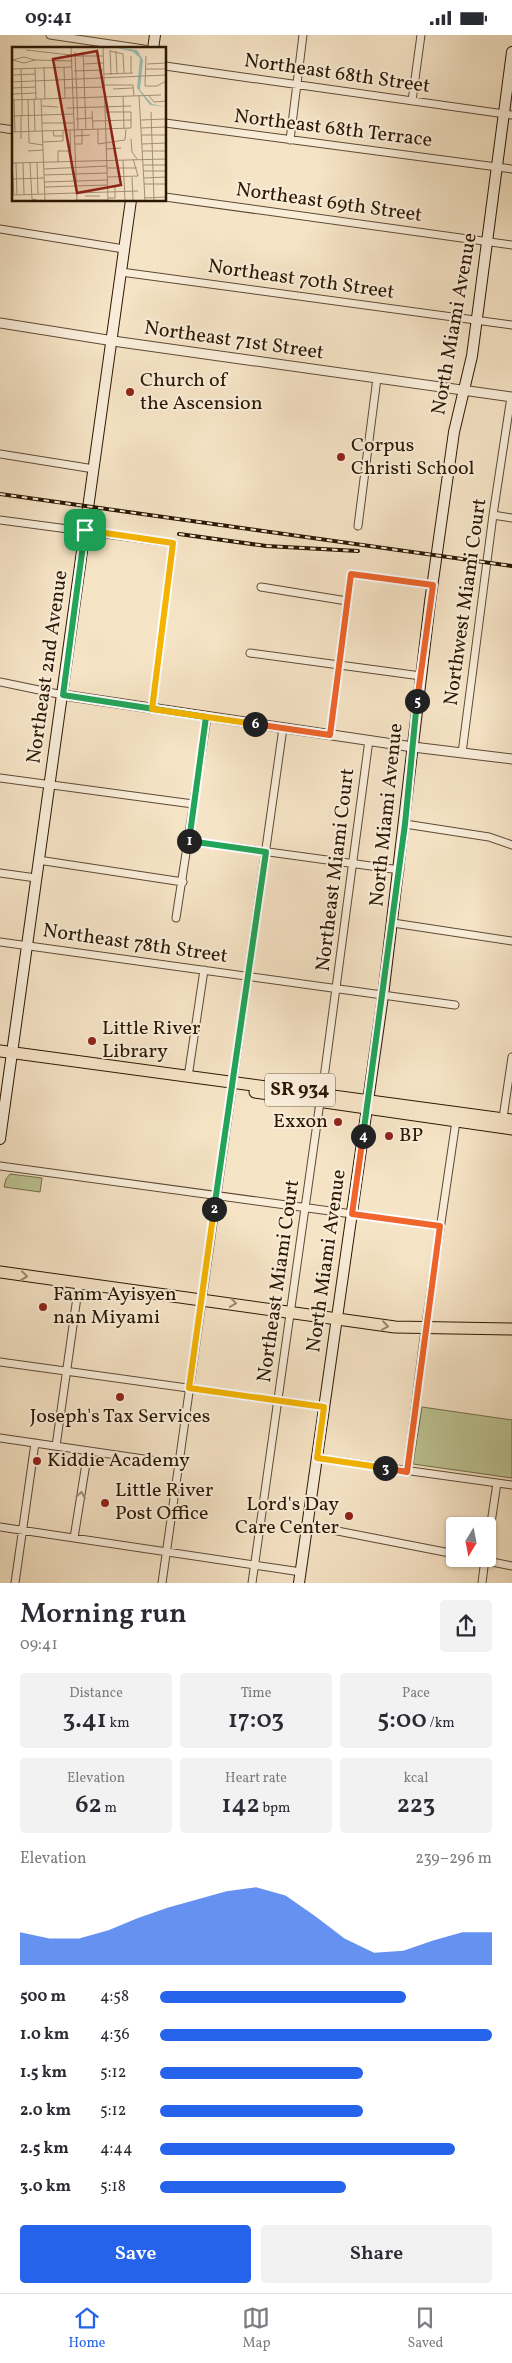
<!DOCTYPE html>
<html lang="en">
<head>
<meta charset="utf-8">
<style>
	:root { --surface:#fff; --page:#f2f2f3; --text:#2b2b33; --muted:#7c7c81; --line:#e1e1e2; --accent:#2563eb }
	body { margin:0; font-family:Vollkorn,serif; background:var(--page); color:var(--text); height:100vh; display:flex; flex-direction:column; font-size:19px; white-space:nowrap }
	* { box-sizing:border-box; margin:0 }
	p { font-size:16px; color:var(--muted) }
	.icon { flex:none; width:28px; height:28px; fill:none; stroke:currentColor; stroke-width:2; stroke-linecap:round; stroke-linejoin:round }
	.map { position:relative; height:1548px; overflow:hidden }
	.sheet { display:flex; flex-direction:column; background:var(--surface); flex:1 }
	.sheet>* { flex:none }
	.needle { width:32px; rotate:190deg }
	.buttons { position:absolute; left:446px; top:1482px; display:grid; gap:10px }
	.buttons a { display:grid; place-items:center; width:50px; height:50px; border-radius:5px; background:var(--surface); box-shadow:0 1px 4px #0004; font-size:25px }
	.pin { position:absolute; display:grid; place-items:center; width:42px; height:42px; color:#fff; margin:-21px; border-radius:10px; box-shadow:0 2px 8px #0006 }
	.km { position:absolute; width:25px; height:25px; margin:-12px; border-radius:50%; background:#222; color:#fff; font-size:14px; line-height:25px; text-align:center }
	.round { display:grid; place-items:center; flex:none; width:52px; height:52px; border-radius:5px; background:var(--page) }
	.overview { display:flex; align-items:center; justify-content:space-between; height:85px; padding:0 20px }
	h1 { font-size:28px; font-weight:600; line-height:38px }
	.stats { display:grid; grid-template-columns:repeat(3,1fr); gap:8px; height:85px; padding:5px 20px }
	.stats div { display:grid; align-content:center; border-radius:5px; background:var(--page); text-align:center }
	.stats b { font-size:25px; font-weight:600 }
	.stats small { font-size:14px; font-weight:400 }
	.stats p { font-size:14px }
	.chart { height:140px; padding:10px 20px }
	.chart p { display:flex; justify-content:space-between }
	.chart svg { width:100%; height:90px; margin-top:5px; fill:var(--accent); opacity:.7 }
	.primary-button { display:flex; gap:10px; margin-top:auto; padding:10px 20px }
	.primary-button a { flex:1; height:58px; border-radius:5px; background:var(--accent); color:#fff; font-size:20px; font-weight:600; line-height:58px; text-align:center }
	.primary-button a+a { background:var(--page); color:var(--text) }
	ul { padding:0 20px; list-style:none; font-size:16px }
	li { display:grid; grid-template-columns:80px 60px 1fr; align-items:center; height:38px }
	li i { height:12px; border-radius:6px; background:var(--accent) }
	.status { display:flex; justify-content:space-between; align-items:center; height:35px; padding:0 25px; background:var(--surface); direction:ltr }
	.status svg { height:14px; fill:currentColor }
	.menu { display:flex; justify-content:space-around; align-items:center; height:70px; border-top:1px solid var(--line); background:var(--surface); font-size:14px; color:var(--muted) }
	.menu a { display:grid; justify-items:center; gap:2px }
	.menu .current { color:var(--accent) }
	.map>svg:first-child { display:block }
	.green { fill:#bdc494; stroke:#746e4b }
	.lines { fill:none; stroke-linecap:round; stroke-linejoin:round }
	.minor-casing { stroke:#5e4a33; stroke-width:9 }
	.tertiary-casing { stroke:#5e4a33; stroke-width:11 }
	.secondary-casing { stroke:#2b1702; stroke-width:12 }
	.primary-casing { stroke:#2b1702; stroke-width:13 }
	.minor { stroke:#f9edda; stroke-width:7 }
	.tertiary { stroke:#f9edda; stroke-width:9 }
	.secondary { stroke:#f9edda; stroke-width:10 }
	.primary { stroke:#f6e4c6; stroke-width:11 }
	.rail-casing { stroke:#2b1702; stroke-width:4 }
	.rail { stroke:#f9edda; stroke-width:2; stroke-dasharray:5.5; stroke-linecap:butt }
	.oneway { stroke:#9b886e }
	.oneway2 { stroke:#9c8d79 }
	.split-1-casing { stroke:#fff; stroke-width:10 }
	.split-2-casing { stroke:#fff; stroke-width:10 }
	.split-3-casing { stroke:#fff; stroke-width:10 }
	.split-4-casing { stroke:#fff; stroke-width:10 }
	.split-5-casing { stroke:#fff; stroke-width:10 }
	.split-6-casing { stroke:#fff; stroke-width:10 }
	.split-7-casing { stroke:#fff; stroke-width:10 }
	.split-1 { stroke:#22a559; stroke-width:6 }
	.split-2 { stroke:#22a559; stroke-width:6 }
	.split-3 { stroke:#f5b400; stroke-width:6 }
	.split-4 { stroke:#f0652b; stroke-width:6 }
	.split-5 { stroke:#22a559; stroke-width:6 }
	.split-6 { stroke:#f0652b; stroke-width:6 }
	.split-7 { stroke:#f5b400; stroke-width:6 }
	.poi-dot { fill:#8f2418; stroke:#f9edda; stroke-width:2 }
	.labels { text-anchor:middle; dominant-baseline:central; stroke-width:4; stroke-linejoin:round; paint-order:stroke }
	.shield { fill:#f9edda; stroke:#695743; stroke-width:1 }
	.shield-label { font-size:19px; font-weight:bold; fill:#2b1702 }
	.street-label { font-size:20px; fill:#2b1702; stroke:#f9edda }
	.poi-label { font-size:20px; fill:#2b1702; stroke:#f9edda; text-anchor:start }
	.inset-road { fill:none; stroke:#a59278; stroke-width:1 }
	.view { fill:#8f2418; fill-opacity:0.15; stroke:#8f2418; stroke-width:2.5 }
	.inset-edge { fill:none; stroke:#2b1702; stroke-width:2.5 }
</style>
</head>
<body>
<div class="status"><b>09:41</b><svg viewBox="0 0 49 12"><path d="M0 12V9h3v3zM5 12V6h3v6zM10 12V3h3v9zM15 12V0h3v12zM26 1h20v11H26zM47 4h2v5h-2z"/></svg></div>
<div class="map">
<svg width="512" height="1548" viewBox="0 0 512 1548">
	<rect width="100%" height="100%" fill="#f6e4c6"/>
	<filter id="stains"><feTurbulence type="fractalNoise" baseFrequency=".004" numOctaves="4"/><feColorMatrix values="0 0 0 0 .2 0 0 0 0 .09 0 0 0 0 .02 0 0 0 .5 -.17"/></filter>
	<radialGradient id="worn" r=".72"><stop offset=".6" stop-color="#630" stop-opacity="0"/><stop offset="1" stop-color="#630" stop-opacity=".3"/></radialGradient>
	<!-- green -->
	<path class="green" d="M 10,1139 L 42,1143 L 40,1157 L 4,1152 L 6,1144 Z
		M 422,1372 L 512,1385 L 512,1443 L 413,1429 Z"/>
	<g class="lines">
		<!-- minor casing -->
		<g class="minor-casing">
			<path id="minor" d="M 50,0 L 144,14
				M 165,31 L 512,80
				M 412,66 L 421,0
				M 165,88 L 512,134
				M 0,93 L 14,95
				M 290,105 L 303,0
				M 165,162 L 512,210
				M 0,194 L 124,214
				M 121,237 L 512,290
				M 0,419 L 94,434
				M 493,480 L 512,483
				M 0,485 L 173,508 L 152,674
				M 358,491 L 377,343
				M 261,552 L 347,566
				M 250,618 L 421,641
				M 0,647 L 63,660
				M 330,700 L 351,539 L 433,550
				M 462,718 L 493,480 L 511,362
				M 0,743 L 193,769
				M 405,789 L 489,802 L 512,810
				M 188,806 L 400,835
				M 38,825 L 183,847
				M 0,838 L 36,843
				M 176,883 L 207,682
				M 393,888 L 512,906
				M 0,907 L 455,970
				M 188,1042 L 204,935
				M 322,1058 L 369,705
				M 503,1083 L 512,1022
				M 0,1131 L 440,1191
				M 0,1327 L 325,1372
				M 0,1403 L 178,1429
				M 56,1411 L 79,1248
				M 317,1423 L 512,1450
				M 407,1437 L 424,1303 L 456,1086
				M 307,1490 L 455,1519
				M 0,1492 L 301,1537
				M 74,1503 L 88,1416
				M 488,1508 L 497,1448
				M 477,1524 L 512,1531
				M 15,1548 L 35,1408
				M 162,1548 L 283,693
				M 252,1548 L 320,1067
				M 482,1548 L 485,1524"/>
		</g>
		<!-- tertiary casing -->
		<g class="tertiary-casing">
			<path id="tertiary" d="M 0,288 L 120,307 L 512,362
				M 63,660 L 413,712 L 512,724"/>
		</g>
		<!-- secondary casing -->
		<g class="secondary-casing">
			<path id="secondary" d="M 153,14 L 155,0
				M 0,1104 L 131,165
				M 299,1548 L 383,961 L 430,567 L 454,397 L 472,321 L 512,17"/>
		</g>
		<!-- primary casing -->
		<g class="primary-casing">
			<path id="primary" d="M 0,1016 L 512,1085
				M 255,1057 L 512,1094
				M 0,1237 L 395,1292 L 512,1294"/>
		</g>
		<!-- minor -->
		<use href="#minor" class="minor"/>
		<!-- tertiary -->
		<use href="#tertiary" class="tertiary"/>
		<!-- secondary -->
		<use href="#secondary" class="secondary"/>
		<!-- primary -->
		<use href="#primary" class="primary"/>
		<!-- rail casing -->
		<g class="rail-casing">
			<path id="rail" d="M 0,459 L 512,531
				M 179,499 L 266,511 L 358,516"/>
		</g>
		<!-- rail -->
		<use href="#rail" class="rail"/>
	</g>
	<!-- one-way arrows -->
	<defs><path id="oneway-chevron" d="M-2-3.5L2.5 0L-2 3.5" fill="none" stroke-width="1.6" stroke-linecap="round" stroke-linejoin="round" transform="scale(1.25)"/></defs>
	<g class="oneway">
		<use href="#oneway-chevron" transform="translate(24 1241) rotate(7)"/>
		<use href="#oneway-chevron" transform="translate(233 1268) rotate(8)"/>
		<use href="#oneway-chevron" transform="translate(385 1291) rotate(8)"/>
	</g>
	<use class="oneway2" href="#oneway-chevron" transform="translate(81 1460) rotate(-81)"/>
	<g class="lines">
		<!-- split-1 casing -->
		<g class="split-1-casing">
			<path id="split-1" d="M 85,495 L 63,660 L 206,682 L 189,806"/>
		</g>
		<!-- split-2 casing -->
		<g class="split-2-casing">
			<path id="split-2" d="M 189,806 L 266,817 L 214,1174"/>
		</g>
		<!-- split-3 casing -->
		<g class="split-3-casing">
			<path id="split-3" d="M 214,1174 L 189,1353 L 324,1372 L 317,1423 L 385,1433"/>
		</g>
		<!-- split-4 casing -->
		<g class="split-4-casing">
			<path id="split-4" d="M 363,1101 L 352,1179 L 440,1191 L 407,1437 L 385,1433"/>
		</g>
		<!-- split-5 casing -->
		<g class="split-5-casing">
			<path id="split-5" d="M 363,1101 L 405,789 L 417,666"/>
		</g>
		<!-- split-6 casing -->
		<g class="split-6-casing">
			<path id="split-6" d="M 255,689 L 330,700 L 351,539 L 433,550 L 417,666"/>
		</g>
		<!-- split-7 casing -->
		<g class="split-7-casing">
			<path id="split-7" d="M 85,495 L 173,508 L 152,674 L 255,689"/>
		</g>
		<!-- split-1 -->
		<use href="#split-1" class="split-1"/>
		<!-- split-2 -->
		<use href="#split-2" class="split-2"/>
		<!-- split-3 -->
		<use href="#split-3" class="split-3"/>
		<!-- split-4 -->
		<use href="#split-4" class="split-4"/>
		<!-- split-5 -->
		<use href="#split-5" class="split-5"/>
		<!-- split-6 -->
		<use href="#split-6" class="split-6"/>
		<!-- split-7 -->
		<use href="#split-7" class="split-7"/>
	</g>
	<!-- markers -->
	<g class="poi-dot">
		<circle cx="130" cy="357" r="5"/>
		<circle cx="341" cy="422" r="5"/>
		<circle cx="92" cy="1006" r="5"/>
		<circle cx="338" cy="1087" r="5"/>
		<circle cx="389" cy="1101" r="5"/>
		<circle cx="43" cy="1272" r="5"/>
		<circle cx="120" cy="1362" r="5"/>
		<circle cx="37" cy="1426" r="5"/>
		<circle cx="105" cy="1468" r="5"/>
		<circle cx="349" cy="1481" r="5"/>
	</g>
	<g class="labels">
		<!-- shield labels -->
		<rect class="shield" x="265" y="1038.5" width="70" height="33" rx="4"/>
		<g class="shield-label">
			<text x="300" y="1055">SR 934</text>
		</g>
		<!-- street labels -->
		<g class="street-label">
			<text transform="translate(337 39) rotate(8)">Northeast 68th Street</text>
			<text transform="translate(333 94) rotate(7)">Northeast 68th Terrace</text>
			<text transform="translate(329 168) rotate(8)">Northeast 69th Street</text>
			<text transform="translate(301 245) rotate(8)">Northeast 70th Street</text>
			<text transform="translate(455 289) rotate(-80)">North Miami Avenue</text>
			<text transform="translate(234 306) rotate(8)">Northeast 71st Street</text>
			<text transform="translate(466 567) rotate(-82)">Northwest Miami Court</text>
			<text transform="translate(48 632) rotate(-82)">Northeast 2nd Avenue</text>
			<text transform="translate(387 780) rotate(-84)">North Miami Avenue</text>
			<text transform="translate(336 835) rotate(-83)">Northeast Miami Court</text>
			<text transform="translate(135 909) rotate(8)">Northeast 78th Street</text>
			<text transform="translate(327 1226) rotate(-82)">North Miami Avenue</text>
			<text transform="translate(279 1246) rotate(-82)">Northeast Miami Court</text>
		</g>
		<!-- poi labels -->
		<g class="poi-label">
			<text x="140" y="346">Church of<tspan x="140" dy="23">the Ascension</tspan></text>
			<text x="351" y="411">Corpus<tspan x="351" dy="23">Christi School</tspan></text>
			<text x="102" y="994">Little River<tspan x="102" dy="23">Library</tspan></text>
			<text x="328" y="1087" text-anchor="end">Exxon</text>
			<text x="399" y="1101">BP</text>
			<text x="53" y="1260">Fanm Ayisyen<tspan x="53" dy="23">nan Miyami</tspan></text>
			<text x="120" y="1382" text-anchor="middle">Joseph's Tax Services</text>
			<text x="47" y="1426">Kiddie Academy</text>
			<text x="115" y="1456">Little River<tspan x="115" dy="23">Post Office</tspan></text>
			<text x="339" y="1470" text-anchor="end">Lord's Day<tspan x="339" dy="23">Care Center</tspan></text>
		</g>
	</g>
	<!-- overview -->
	<g transform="translate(12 12)">
		<rect width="154" height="154" fill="#f6e4c6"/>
		<path d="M 102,0 L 125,3 L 131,13 L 128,43 L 140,57 L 154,60 L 138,58 L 125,41 L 128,11 L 121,5 Z" fill="#9dbfb1"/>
		<path class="inset-road" d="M 59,0 L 65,153M 91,0 L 96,153M 14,3 L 59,8M 98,3 L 99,28M 98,4 L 111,7 L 112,26M 104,4 L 105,26M 63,5 L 65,50M 71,5 L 74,82M 62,9 L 91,9M 119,9 L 119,26M 134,9 L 133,39 L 145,39 L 154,34M 0,13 L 12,16 L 23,13 L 60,14M 1,13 L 12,10 L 23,13M 72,17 L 91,16M 135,17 L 154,16M 32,20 L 33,52M 52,20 L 53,51M 9,21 L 10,53M 23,21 L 24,52M 0,22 L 60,20M 133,22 L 154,22M 62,24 L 91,23M 92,27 L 121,26M 0,28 L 23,27M 0,35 L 154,28M 92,38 L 121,38 L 122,49M 0,41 L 24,40M 53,41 L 92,40M 101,42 L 121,41M 0,47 L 24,46M 111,49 L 112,82M 127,49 L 133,153M 137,49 L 142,55 L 154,54M 65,51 L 66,82M 22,52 L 23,84M 29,52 L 33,153M 0,53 L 149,48M 2,53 L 3,85M 10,53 L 10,69M 16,53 L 17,96 L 31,98M 30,59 L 46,60M 55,61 L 119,59M 80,64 L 81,82M 139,65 L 142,153M 0,69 L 61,67M 9,69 L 9,92M 64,72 L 80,71M 129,73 L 154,72M 80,74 L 119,73M 30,76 L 62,76M 129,81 L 154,80M 86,82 L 86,97 L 113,93 L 114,82M 41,83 L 42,89 L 51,89M 58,83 L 59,114M 0,85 L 119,81 L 119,65 L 93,65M 130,88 L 154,88M 63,89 L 78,88M 119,92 L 120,105 L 125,112M 31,95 L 51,94 L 51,83M 63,97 L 70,97 L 70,82M 130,97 L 154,96M 94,102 L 109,101M 16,104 L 31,103M 130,104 L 154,104M 111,113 L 113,153M 46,115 L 46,104 L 59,104M 4,116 L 5,148M 11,116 L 12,147M 18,116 L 20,152 L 25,153M 25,116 L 26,147M 131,118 L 154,118M 95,121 L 125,121M 32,122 L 95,119M 131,124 L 154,124M 32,128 L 95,126M 95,130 L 126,129 L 121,112M 120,130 L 121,153M 132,131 L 154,130M 0,132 L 32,131M 32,135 L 95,133M 132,137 L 154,137M 33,140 L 95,138M 1,148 L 126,144M 2,148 L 0,116 L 154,112M 73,149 L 88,149M 96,151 L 103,151 L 103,139M 132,151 L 154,150M 63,153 L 96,153"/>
		<path class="view" d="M 85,4 L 109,138 L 65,146 L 41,12 Z"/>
		<rect width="154" height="154" class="inset-edge"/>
	</g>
	<rect width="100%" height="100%" filter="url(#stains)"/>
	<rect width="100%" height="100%" fill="url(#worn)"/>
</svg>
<div class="buttons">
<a><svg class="needle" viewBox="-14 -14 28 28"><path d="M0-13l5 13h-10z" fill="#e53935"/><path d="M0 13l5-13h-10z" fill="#7c7c81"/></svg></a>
</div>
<div class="pin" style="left:85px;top:495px;background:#1e9e55"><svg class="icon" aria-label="arrive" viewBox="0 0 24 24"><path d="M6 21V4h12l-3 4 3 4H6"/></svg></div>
<b class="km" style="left:189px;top:806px">1</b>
<b class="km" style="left:214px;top:1174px">2</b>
<b class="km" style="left:385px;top:1433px">3</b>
<b class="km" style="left:363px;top:1101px">4</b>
<b class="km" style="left:417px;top:666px">5</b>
<b class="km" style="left:255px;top:689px">6</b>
</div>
<section class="sheet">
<div class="overview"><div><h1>Morning run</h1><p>09:41</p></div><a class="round"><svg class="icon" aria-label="share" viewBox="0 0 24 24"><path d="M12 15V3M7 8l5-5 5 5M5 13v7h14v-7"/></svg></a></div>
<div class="stats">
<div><p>Distance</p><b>3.41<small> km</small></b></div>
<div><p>Time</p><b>17:03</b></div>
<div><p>Pace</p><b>5:00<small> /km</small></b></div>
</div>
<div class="stats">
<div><p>Elevation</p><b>62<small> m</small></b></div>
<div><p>Heart rate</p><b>142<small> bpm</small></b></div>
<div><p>kcal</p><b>223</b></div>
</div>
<div class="chart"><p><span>Elevation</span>239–296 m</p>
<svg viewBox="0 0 160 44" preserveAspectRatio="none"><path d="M0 44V28L10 31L20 31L30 27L40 21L50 16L60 12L70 8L80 6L90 10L100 20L110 31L120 38L130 37L140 32L150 28L160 28V44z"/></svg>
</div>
<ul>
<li><b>500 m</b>4:58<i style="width:74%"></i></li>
<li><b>1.0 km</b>4:36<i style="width:100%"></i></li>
<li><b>1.5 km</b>5:12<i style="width:61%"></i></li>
<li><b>2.0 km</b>5:12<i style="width:61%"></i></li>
<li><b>2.5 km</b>4:44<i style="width:89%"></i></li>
<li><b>3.0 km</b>5:18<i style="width:56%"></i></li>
</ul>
<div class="primary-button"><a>Save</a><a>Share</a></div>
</section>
<nav class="menu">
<a class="current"><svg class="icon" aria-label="home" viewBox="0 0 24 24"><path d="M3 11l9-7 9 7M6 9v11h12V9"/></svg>Home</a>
<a><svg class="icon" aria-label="map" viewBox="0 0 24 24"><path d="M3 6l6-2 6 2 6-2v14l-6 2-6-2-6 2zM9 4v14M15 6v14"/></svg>Map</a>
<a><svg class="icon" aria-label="saved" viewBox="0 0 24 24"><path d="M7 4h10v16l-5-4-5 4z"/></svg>Saved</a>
</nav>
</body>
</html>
